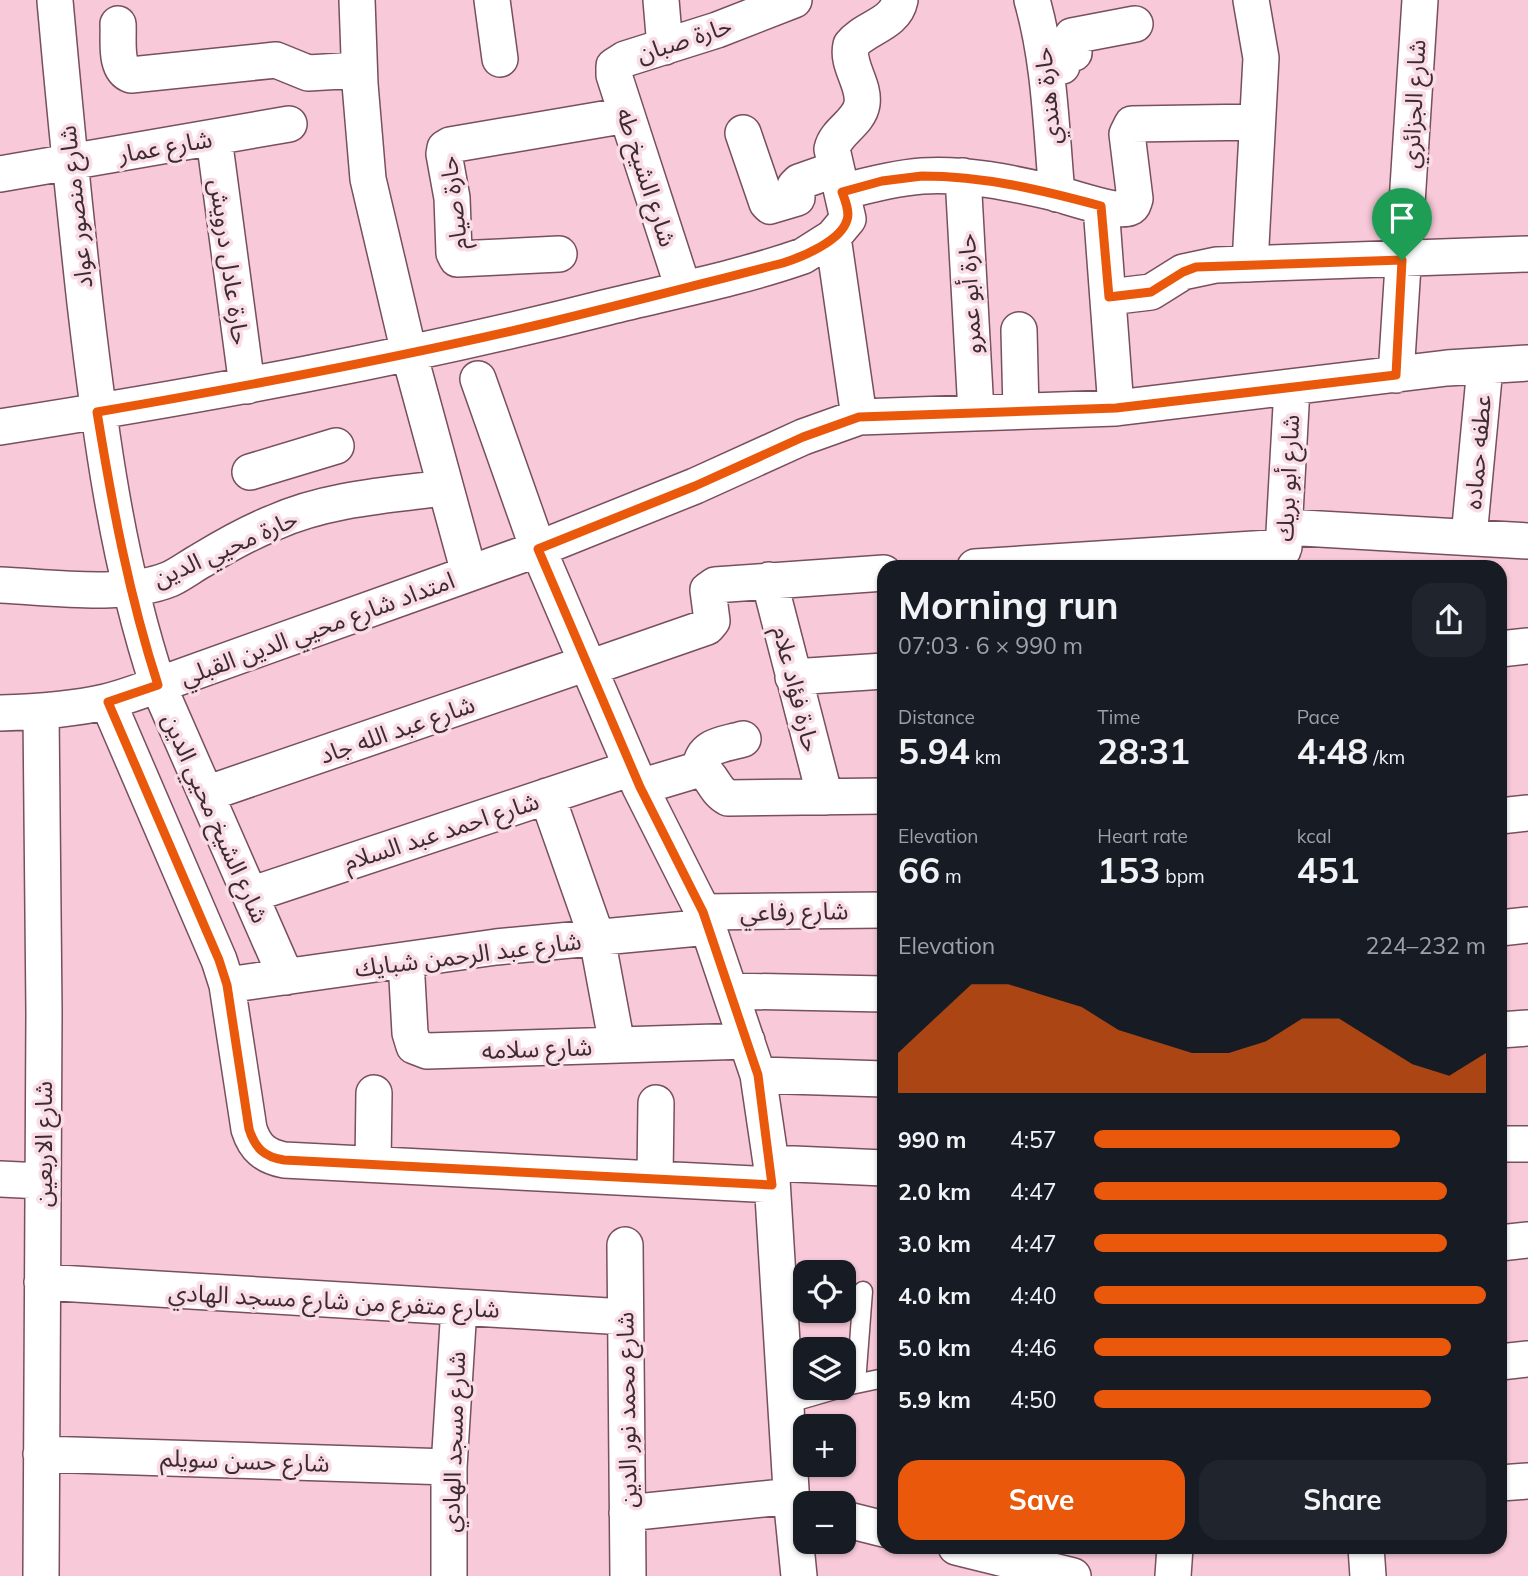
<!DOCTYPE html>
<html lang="en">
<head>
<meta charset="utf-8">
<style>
	:root { --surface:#171b24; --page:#20242c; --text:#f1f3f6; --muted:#9ea1a6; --accent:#ea580c }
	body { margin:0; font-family:Mulish,"Noto Sans Arabic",sans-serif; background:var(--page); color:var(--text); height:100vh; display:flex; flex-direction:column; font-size:26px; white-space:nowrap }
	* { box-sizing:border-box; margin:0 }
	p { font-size:23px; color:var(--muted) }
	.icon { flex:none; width:38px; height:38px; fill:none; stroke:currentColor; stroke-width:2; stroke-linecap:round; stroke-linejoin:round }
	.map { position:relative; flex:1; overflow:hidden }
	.panel { position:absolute; left:877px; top:560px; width:630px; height:994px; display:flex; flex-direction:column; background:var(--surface); border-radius:21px; box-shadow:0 2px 5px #0004 }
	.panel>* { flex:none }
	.tools { position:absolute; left:793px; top:1260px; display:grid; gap:14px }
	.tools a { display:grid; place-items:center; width:63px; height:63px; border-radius:14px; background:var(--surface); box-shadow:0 2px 5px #0004; font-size:35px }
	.pin { position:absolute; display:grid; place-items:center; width:60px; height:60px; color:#fff; margin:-72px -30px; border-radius:50% 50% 50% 0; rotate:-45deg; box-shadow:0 0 7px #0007 }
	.pin .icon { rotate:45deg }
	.round { display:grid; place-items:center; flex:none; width:74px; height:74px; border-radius:21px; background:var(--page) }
	.summary { display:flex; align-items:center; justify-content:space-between; height:119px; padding:0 21px }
	h1 { font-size:38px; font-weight:700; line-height:52px }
	.stats { display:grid; grid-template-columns:repeat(3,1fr); gap:10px; height:119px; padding:7px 21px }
	.stats div { display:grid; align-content:center }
	.stats b { font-size:35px; font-weight:700 }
	.stats small { font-size:19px; font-weight:400 }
	.stats p { font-size:19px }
	.chart { height:196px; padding:14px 21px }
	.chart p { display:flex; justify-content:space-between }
	.chart svg { width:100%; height:126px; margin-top:7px; fill:var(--accent); opacity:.7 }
	.button { display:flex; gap:14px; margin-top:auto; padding:14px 21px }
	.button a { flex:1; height:80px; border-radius:21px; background:var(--accent); color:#fff; font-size:28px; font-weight:700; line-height:80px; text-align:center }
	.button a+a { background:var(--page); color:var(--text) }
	ul { padding:0 21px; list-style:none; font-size:23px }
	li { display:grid; grid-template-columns:112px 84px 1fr; align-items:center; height:52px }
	li i { height:18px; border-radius:9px; background:var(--accent) }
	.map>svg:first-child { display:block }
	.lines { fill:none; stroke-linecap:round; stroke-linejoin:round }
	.service-casing { stroke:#774f5d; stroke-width:21 }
	.minor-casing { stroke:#774f5d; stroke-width:38 }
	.service { stroke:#fff; stroke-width:18 }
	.minor { stroke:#fff; stroke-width:35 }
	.route-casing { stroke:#fff; stroke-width:14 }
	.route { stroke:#ea580c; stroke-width:9 }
	.labels { text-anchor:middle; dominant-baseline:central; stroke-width:7; stroke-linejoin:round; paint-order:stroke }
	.street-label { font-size:24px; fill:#3d2b32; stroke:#f9dce5 }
</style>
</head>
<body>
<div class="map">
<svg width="1528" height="1576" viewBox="0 0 1528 1576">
	<rect width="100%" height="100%" fill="#f8c9d9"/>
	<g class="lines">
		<!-- service casing -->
		<g class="service-casing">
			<path id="service" d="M 856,1383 L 863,1291
				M 846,1386 L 884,1378
				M 786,1404 L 841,1388"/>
		</g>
		<!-- minor casing -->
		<g class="minor-casing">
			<path id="minor" d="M 357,0 L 360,84 L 368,179 L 409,353 L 469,573
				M 492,0 L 500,59
				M 661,0 L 665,47
				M 1032,0 C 1050,63 1051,129 1057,194
				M 55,1 C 64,102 74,203 85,303 C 100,432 117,561 158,685 L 286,977
				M 118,24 C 119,40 114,69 131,75 L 276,60 L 308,73 L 359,70
				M 1046,69 L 1062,66 L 1062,56 L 1074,53 L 1072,36 L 1135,24
				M 743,133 L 767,203 L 770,206 L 797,198 L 795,186 L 799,182 L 836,169
				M 214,138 L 247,386
				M 0,174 L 289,124
				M 963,176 L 976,412
				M 842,192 C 868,185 895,178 922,176 C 966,173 1012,183 1055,193 C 1070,197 1116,213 1129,208 C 1134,206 1133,204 1135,199 L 1127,134 L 1132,124 L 1257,122
				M 1101,206 L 1116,408
				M 833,237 L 859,417
				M 559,254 L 457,259 L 454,253 L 452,198 L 444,154 L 445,148 L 450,145 L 627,115
				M 1250,264 L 1261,58 L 1251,0
				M 683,288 L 614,75 L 614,66 L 625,59 L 717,30 L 794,0
				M 1109,297 L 1151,292 L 1183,272 L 1216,265 L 1528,254
				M 1019,330 L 1021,411
				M 1396,375 L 1420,0
				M 478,379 L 538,549 L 640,787 L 703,912 L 758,1075 L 771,1163 L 792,1506 L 799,1576
				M 0,427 C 204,395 408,358 608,307 C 673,291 740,278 803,256 L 833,237 L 848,219 L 832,149 C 836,131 859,123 862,104 C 865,84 846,65 851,45 C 865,27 895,25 900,0
				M 250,472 L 336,446
				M 1285,527 L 1528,541
				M 1469,537 L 1485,367
				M 1283,550 L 1292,388
				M 975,567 L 1284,547
				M 769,580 L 825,797
				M 0,585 C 49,587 124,598 170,579 C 181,574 191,566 202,560 C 225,546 248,533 273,523 C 326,499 388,495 445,488
				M 1500,649 L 1528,646
				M 589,668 L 707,627 L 712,621 L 708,590 L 715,585 L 884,573
				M 793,677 L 884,671
				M 108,702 L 219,960 L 227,985 L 249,1129 C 255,1148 265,1156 284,1160 L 772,1185
				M 41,712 L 44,1013 L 41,1576
				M 0,713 C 36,712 70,710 105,702 C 123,698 140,691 158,685 L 538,549 L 695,486 L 803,437 L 859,417 L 1116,408 L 1447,368 L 1528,363
				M 700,769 C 702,744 723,745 743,739
				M 640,787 L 700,769 C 713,775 714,791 728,798 L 884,796
				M 206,794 L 587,663
				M 547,796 L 597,938 L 617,1045
				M 1500,816 L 1528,813
				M 250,895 L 632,768
				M 703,912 L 884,910
				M 1500,928 L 1528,925
				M 406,960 L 410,1033 L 414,1046 L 427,1051 L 747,1041
				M 227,985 L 496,947 L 709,927
				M 731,991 L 884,994
				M 1500,1030 L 1528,1028
				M 758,1075 L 884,1079
				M 1500,1144 L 1528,1144
				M 771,1163 L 884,1168
				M 373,1164 L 374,1093
				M 655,1178 L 656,1103
				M 0,1179 L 42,1181
				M 1500,1243 L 1528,1240
				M 625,1245 L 628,1576
				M 42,1282 L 625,1317
				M 1500,1362 L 1528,1359
				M 41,1454 L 449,1467
				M 1500,1483 L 1528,1481
				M 627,1513 L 792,1496
				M 844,1519 L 884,1529
				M 956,1547 L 1073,1576
				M 1366,1547 L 1368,1576
				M 449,1576 L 449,1467 L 459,1307
				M 1173,1576 L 1175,1547"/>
		</g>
		<!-- service -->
		<use href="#service" class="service"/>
		<!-- minor -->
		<use href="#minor" class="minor"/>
	</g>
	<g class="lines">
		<!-- route casing -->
		<g class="route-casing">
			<path id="route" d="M 922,176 C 984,176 1042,190 1101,206 L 1109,297 L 1151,292 L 1183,272 L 1196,267 L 1402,260 L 1396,375 L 1116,408 L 859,417 L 803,437 L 695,486 L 538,549 L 640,787 L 703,912 L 758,1075 L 772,1185 L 284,1160 C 264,1157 255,1148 249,1129 L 227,985 L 219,960 L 108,702 L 158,685 C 129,596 112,504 97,412 C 248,386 398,358 546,323 C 625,304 704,283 783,263 C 802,257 841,241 847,220 C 850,212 845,200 842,192 L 882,181 Z"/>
		</g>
		<!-- route -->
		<use href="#route" class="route"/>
	</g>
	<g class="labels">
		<!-- street labels -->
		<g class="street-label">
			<text transform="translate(684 39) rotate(-18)">حارة صبان</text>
			<text transform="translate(1047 96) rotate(-96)">حارة هندي</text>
			<text transform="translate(1413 104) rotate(-87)">شارع الجزائري</text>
			<text transform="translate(165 146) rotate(-10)">شارع عمار</text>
			<text transform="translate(647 177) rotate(72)">شارع الشيخ طه</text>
			<text transform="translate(453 203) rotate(-97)">حارة صيام</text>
			<text transform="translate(75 207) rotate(-96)">شارع منصور عواد</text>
			<text transform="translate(230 262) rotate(82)">حارة عادل درويش</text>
			<text transform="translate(969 294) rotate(-93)">حارة أبو عمرو</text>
			<text transform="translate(1477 452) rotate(-85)">عطفه حماده</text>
			<text transform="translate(1287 478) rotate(-87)">شارع أبو بريك</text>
			<text transform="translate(225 548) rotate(-24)">حارة محيي الدين</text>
			<text transform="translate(317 628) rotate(-20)">امتداد شارع محيي الدين القبلي</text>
			<text transform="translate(797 689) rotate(76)">حارة فؤاد علام</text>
			<text transform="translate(397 729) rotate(-19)">شارع عبد الله جاد</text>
			<text transform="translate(216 818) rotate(66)">شارع الشيخ محيي الدين</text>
			<text transform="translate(441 831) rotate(-18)">شارع احمد عبد السلام</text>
			<text transform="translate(794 911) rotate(-1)">شارع رفاعي</text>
			<text transform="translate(468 954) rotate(-7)">شارع عبد الرحمن شبايك</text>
			<text transform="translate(537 1048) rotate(-2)">شارع سلامه</text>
			<text transform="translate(43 1144) rotate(-90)">شارع الاربعين</text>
			<text transform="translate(334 1300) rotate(3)">شارع متفرع من شارع مسجد الهادي</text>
			<text transform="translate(626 1410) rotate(-91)">شارع محمد نور الدين</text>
			<text transform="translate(453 1442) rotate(-88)">شارع مسجد الهادي</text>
			<text transform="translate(245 1460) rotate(2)">شارع حسن سويلم</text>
		</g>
	</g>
</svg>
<div class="tools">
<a><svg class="icon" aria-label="locate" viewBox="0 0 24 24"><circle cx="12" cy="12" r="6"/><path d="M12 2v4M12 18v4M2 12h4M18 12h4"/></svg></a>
<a><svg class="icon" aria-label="layers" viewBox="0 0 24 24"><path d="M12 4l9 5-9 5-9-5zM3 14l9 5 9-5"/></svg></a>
<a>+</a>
<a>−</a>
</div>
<div class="pin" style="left:1402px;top:260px;background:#1e9e55"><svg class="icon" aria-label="arrive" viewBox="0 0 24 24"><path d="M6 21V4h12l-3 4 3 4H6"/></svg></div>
<section class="panel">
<div class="summary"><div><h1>Morning run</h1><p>07:03 · 6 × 990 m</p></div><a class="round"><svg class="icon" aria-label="share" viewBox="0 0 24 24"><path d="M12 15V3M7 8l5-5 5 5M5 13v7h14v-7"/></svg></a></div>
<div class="stats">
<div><p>Distance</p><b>5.94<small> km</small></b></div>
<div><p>Time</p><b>28:31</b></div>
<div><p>Pace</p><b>4:48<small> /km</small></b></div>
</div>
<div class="stats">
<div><p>Elevation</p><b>66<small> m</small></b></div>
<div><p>Heart rate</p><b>153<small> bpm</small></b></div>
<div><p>kcal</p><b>451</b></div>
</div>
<div class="chart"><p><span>Elevation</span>224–232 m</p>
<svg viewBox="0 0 160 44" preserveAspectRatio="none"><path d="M0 44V30L10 18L20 6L30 6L40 10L50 14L60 22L70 26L80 30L90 30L100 26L110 18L120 18L130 26L140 34L150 38L160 30V44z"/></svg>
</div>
<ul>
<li><b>990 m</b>4:57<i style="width:78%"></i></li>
<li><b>2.0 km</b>4:47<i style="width:90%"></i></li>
<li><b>3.0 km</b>4:47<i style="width:90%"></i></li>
<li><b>4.0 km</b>4:40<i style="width:100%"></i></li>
<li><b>5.0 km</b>4:46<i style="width:91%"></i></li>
<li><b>5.9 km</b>4:50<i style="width:86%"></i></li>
</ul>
<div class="button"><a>Save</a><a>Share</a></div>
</section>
</div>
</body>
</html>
